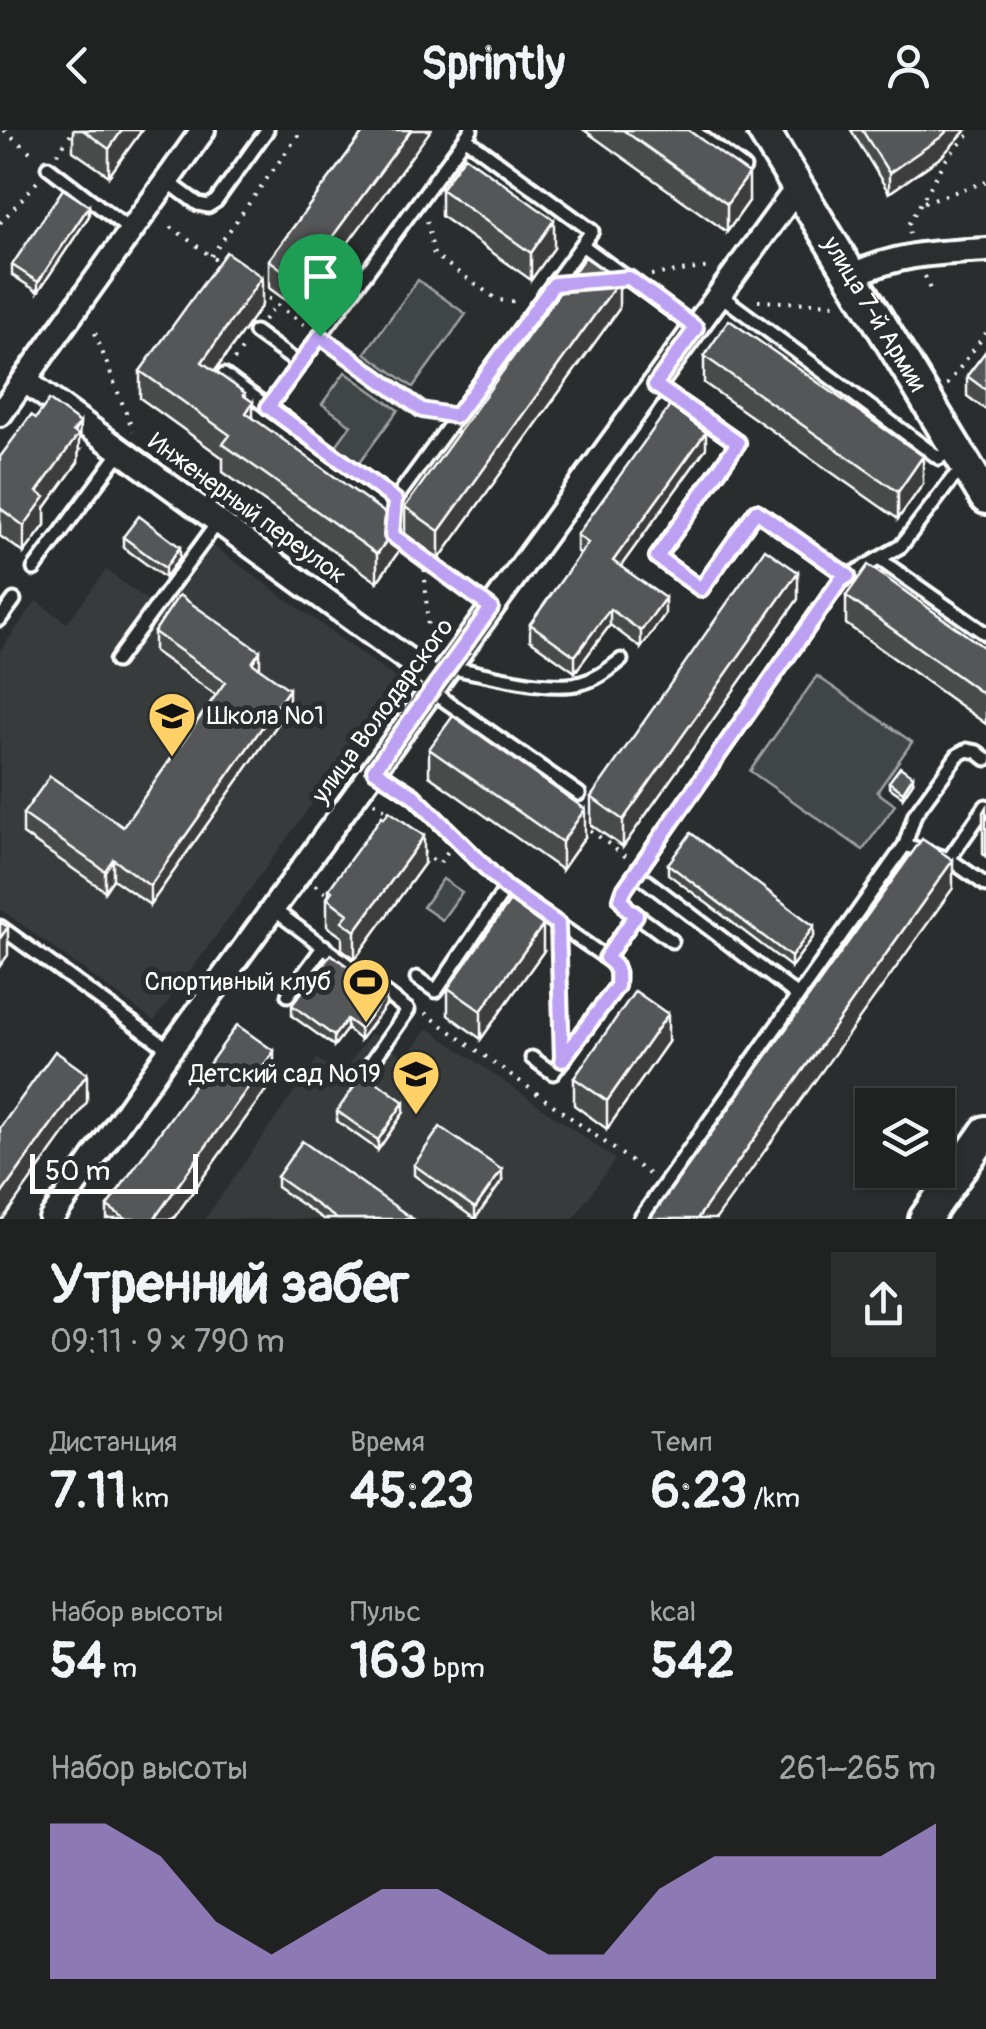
<!DOCTYPE html>
<html lang="ru">
<head>
<meta charset="utf-8">
<style>
	:root { --surface:#202222; --page:#2d2f2f; --text:#f1f3f6; --muted:#a2a4a5; --line:#3d3f40; --accent:#bca0f2 }
	body { margin:0; font-family:Pangolin,sans-serif; background:var(--page); color:var(--text); height:100vh; display:flex; flex-direction:column; font-size:38px; white-space:nowrap }
	* { box-sizing:border-box; margin:0 }
	p { font-size:32px; color:var(--muted) }
	.icon { flex:none; width:55px; height:55px; fill:none; stroke:currentColor; stroke-width:2; stroke-linecap:round; stroke-linejoin:round }
	.map { position:relative; height:1089px; overflow:hidden }
	.panel { display:flex; flex-direction:column; background:var(--surface); flex:1 }
	.panel>* { flex:none }
	.fabs { position:absolute; left:855px; top:958px; display:grid; gap:20px }
	.fabs a { display:grid; place-items:center; width:100px; height:100px; border-radius:0px; background:var(--surface); box-shadow:0 2px 8px #0004,0 0 0 2px var(--line); font-size:50px }
	.scale { position:absolute; left:30px; bottom:25px; width:168px; box-sizing:border-box; padding-left:10px; border:5px solid #fff; border-top:0; font-size:28px; line-height:35px; white-space:nowrap; color:#fff; -webkit-text-stroke:8px #2a2d2e; paint-order:stroke }
	.pin { position:absolute; display:grid; place-items:center; width:85px; height:85px; color:#fff; margin:-102px -42px; border-radius:50% 50% 50% 0; rotate:-45deg; box-shadow:0 0 10px #0007 }
	.pin .icon { rotate:45deg }
	.round { display:grid; place-items:center; flex:none; width:105px; height:105px; border-radius:0px; background:var(--page) }
	.overview { display:flex; align-items:center; justify-content:space-between; height:170px; padding:0 50px }
	h1 { font-size:55px; font-weight:800; line-height:75px }
	.figures { display:grid; grid-template-columns:repeat(3,1fr); gap:15px; height:170px; padding:10px 50px }
	.figures div { display:grid; align-content:center }
	.figures b { font-size:50px; font-weight:800 }
	.figures small { font-size:28px; font-weight:400 }
	.figures p { font-size:28px }
	.chart { height:280px; padding:20px 50px }
	.chart p { display:flex; justify-content:space-between }
	.chart svg { width:100%; height:180px; margin-top:10px; fill:var(--accent); opacity:.7 }
	header { display:flex; justify-content:space-between; align-items:center; height:130px; padding:0 50px; background:var(--surface); font-size:45px; font-weight:800 }
	.map>svg:first-child { display:block }
	.built { fill:#373a3b }
	.green { fill:#414445; stroke:#a0a2a2; stroke-width:2.5 }
	.lines { fill:none; stroke-linecap:round; stroke-linejoin:round }
	.service-casing { stroke:#fff; stroke-width:19 }
	.minor-casing { stroke:#fff; stroke-width:30 }
	.tertiary-casing { stroke:#fff; stroke-width:38 }
	.path { stroke:#fff; stroke-width:4; stroke-dasharray:2.5 8; stroke-linecap:butt }
	.service { stroke:#2a2d2e; stroke-width:11 }
	.minor { stroke:#2a2d2e; stroke-width:22 }
	.tertiary { stroke:#2a2d2e; stroke-width:30 }
	.wall { fill:#494b4c; stroke:#fff; stroke-width:2.5 }
	.shaded-wall { fill:#3c3d3e; stroke:#fff; stroke-width:2.5 }
	.building { fill:#555758; stroke:#fff; stroke-width:2.5 }
	.route-casing { stroke:#fff; stroke-width:20 }
	.route { stroke:#bca0f2; stroke-width:12 }
	.labels { text-anchor:middle; dominant-baseline:central; stroke-width:10; stroke-linejoin:round; paint-order:stroke }
	.street-label { font-size:25px; fill:#fff; stroke:#2a2d2e }
	.poi-label { font-size:25px; fill:#fff; stroke:#2a2d2e; text-anchor:end }
</style>
</head>
<body>
<header><svg class="icon" aria-label="back" viewBox="0 0 24 24"><path d="M15 5l-7 7 7 7"/></svg>Sprintly<svg class="icon" aria-label="person" viewBox="0 0 24 24"><circle cx="12" cy="8" r="4"/><path d="M4 21q1-7 8-7t8 7"/></svg></header>
<div class="map">
<svg width="986" height="1089" viewBox="0 0 986 1089">
	<rect width="100%" height="100%" fill="#2a2d2e"/>
	<filter id="ink" filterUnits="userSpaceOnUse"><feTurbulence type="fractalNoise" baseFrequency=".01" numOctaves="2"/><feDisplacementMap in="SourceGraphic" scale="20" xChannelSelector="R" yChannelSelector="G"/><feConvolveMatrix kernelMatrix="1 2 1 2 8 2 1 2 1" color-interpolation-filters="sRGB"/></filter>
	<g filter="url(#ink)">
		<!-- built -->
		<path class="built" d="M 213,416 L 401,552 L 154,891 L 0,779 L 0,521 L 36,471 L 67,493 L 106,440 L 148,471 L 158,458 L 174,470 Z
			M 428,898 L 615,1029 L 573,1089 L 205,1089 L 317,929 L 341,945 L 371,903 L 406,928 Z"/>
		<!-- green -->
		<path class="green" d="M 418,150 L 466,184 L 413,257 L 365,223 Z
			M 345,242 L 398,280 L 359,333 L 336,316 L 351,295 L 322,274 Z
			M 817,546 L 912,612 L 877,662 L 895,675 L 863,720 L 750,641 Z
			M 443,749 L 462,762 L 442,790 L 423,777 Z"/>
		<g class="lines">
			<!-- service casing -->
			<g class="service-casing">
				<path id="service" d="M 692,0 L 744,38
					M 48,37 L 131,101
					M 167,51 L 198,74 L 208,76 L 216,71 L 267,0
					M 582,115 L 696,198
					M 720,165 L 939,328 L 954,318
					M 255,202 L 299,234
					M 224,245 L 395,370 L 592,101 L 465,8
					M 655,255 L 738,313 L 657,427 L 701,459 L 756,381 L 848,447
					M 268,277 L 471,0
					M 879,429 L 986,504
					M 34,439 L 121,321
					M 0,489 L 14,470
					M 116,531 L 218,392
					M 448,537 C 485,543 546,562 581,553 C 597,549 608,540 621,530
					M 431,561 L 579,664
					M 374,639 L 414,667 L 506,758 L 615,834 L 618,843 L 617,856 L 553,943 L 532,928
					M 905,715 L 915,684 L 958,625 L 967,620 L 977,622 L 986,629
					M 949,729 L 986,755
					M 636,743 L 840,451 L 901,416 L 952,349 L 968,339
					M 273,779 L 408,880 L 365,942
					M 0,797 L 170,920
					M 672,811 L 627,778 L 621,769 L 624,760 L 636,743 L 798,866 L 905,715 L 949,729 L 986,676
					M 606,828 L 636,785
					M 417,848 L 436,861 L 506,758
					M 288,865 L 324,816
					M 640,1089 L 798,866"/>
			</g>
			<!-- minor casing -->
			<g class="minor-casing">
				<path id="minor" d="M 852,145 C 902,123 933,123 986,120
					M 24,250 L 438,552
					M 0,284 L 203,0
					M 51,1089 L 170,920 L 797,58"/>
			</g>
			<!-- tertiary casing -->
			<g class="tertiary-casing">
				<g id="tertiary">
					<path id="s1" d="M 763,0 L 986,368"/>
					<path d="M 925,1089 L 986,1002"/>
				</g>
			</g>
			<!-- path -->
			<path class="path" d="M 4,0 L 35,26
				M 57,24 L 74,0
				M 924,72 L 986,52
				M 427,91 L 434,125 L 498,170 L 521,172
				M 0,93 L 37,52
				M 171,97 L 220,133
				M 910,104 L 908,95 L 947,28 L 973,0
				M 211,126 L 302,0
				M 651,145 L 711,137
				M 925,146 L 932,165
				M 260,162 L 309,198
				M 758,171 L 838,174
				M 264,190 L 276,174
				M 95,203 L 133,301
				M 333,215 L 422,280 L 437,283
				M 234,230 L 246,214
				M 947,255 L 986,203
				M 396,408 L 473,464
				M 424,429 L 429,519
				M 374,672 L 391,684
				M 590,700 L 626,727
				M 423,723 L 439,734 L 448,721
				M 315,755 L 331,767
				M 559,815 L 561,901
				M 425,883 L 649,1044"/>
			<!-- service -->
			<use href="#service" class="service"/>
			<!-- minor -->
			<use href="#minor" class="minor"/>
			<!-- tertiary -->
			<use href="#tertiary" class="tertiary"/>
		</g>
		<!-- wall -->
		<path class="wall" d="M 73,0 L 142,0 L 109,46 L 73,21 Z
			M 365,0 L 299,180 L 269,158 L 269,130 Z
			M 584,0 L 688,0 L 749,71 L 727,102 Z
			M 851,0 L 966,0 L 941,27 L 889,63 Z
			M 441,59 L 554,118 L 531,150 L 441,86 Z
			M 89,86 L 38,162 L 12,145 L 12,135 Z
			M 262,175 L 215,241 L 245,266 L 253,288 L 399,421 L 377,452 L 223,342 L 223,328 L 140,268 L 140,241 Z
			M 619,179 L 439,429 L 405,404 L 405,377 Z
			M 986,221 L 986,280 L 967,266 L 967,246 Z
			M 704,226 L 923,354 L 898,389 L 704,253 Z
			M 706,318 L 621,436 L 665,484 L 641,518 L 610,495 L 575,542 L 530,510 L 530,494 L 581,424 L 577,421 L 577,405 Z
			M 80,320 L 78,322 L 78,332 L 45,378 L 45,395 L 24,423 L 0,406 L 0,327 Z
			M 123,407 L 180,427 L 165,448 L 123,417 Z
			M 846,466 L 986,519 L 986,594 L 846,494 Z
			M 798,469 L 623,717 L 591,695 L 591,667 Z
			M 154,502 L 260,538 L 289,578 L 150,775 L 113,749 L 105,761 L 23,704 L 23,684 L 123,697 L 216,565 L 154,521 Z
			M 429,619 L 585,707 L 562,740 L 429,646 Z
			M 889,652 L 913,652 L 903,667 L 889,657 Z
			M 986,677 L 986,727 L 983,724 L 983,682 Z
			M 424,734 L 355,829 L 342,819 L 342,807 L 327,796 L 327,768 L 329,764 L 329,759 Z
			M 668,734 L 814,806 L 791,837 L 668,744 Z
			M 543,822 L 481,909 L 448,885 L 448,858 Z
			M 292,875 L 386,875 L 360,910 L 347,899 L 334,916 L 292,886 Z
			M 668,912 L 607,999 L 574,975 L 574,948 Z
			M 274,949 L 173,1089 L 107,1089 L 107,1076 Z
			M 337,981 L 404,982 L 378,1020 L 337,991 Z
			M 414,1035 L 502,1051 L 475,1089 L 414,1045 Z
			M 277,1047 L 413,1089 L 323,1089 L 277,1057 Z"/>
		<!-- shaded-wall -->
		<path class="shaded-wall" d="M 122,0 L 142,0 L 109,46 L 109,19 Z
			M 411,0 L 431,0 L 299,180 L 299,152 Z
			M 948,0 L 966,0 L 941,27 L 889,63 L 889,43 Z
			M 749,44 L 749,71 L 727,102 L 727,74 Z
			M 89,76 L 89,86 L 38,162 L 38,152 Z
			M 554,90 L 554,118 L 531,150 L 531,123 Z
			M 262,147 L 262,175 L 202,259 L 202,232 Z
			M 619,151 L 619,179 L 439,429 L 439,401 Z
			M 253,272 L 253,300 L 246,283 Z
			M 80,293 L 78,332 L 45,378 L 45,395 L 24,423 L 24,396 L 37,362 Z
			M 706,302 L 706,318 L 613,447 L 613,431 Z
			M 923,326 L 923,354 L 898,389 L 898,362 Z
			M 399,393 L 399,421 L 377,452 L 377,424 Z
			M 180,417 L 180,427 L 165,448 L 165,438 Z
			M 798,442 L 798,469 L 623,717 L 623,690 Z
			M 665,468 L 665,484 L 641,518 L 641,501 Z
			M 610,479 L 610,495 L 575,542 L 575,526 Z
			M 260,521 L 260,541 L 252,533 Z
			M 289,559 L 289,578 L 150,775 L 150,756 Z
			M 913,646 L 913,652 L 903,667 L 903,662 Z
			M 585,679 L 585,707 L 562,740 L 562,712 Z
			M 424,706 L 424,734 L 355,829 L 355,801 Z
			M 113,729 L 113,749 L 105,761 L 105,741 Z
			M 953,730 L 953,758 L 716,1089 L 697,1089 Z
			M 543,795 L 543,822 L 481,909 L 481,881 Z
			M 814,796 L 814,806 L 791,837 L 791,827 Z
			M 8,797 L 8,825 L 0,836 L 0,808 Z
			M 386,865 L 386,875 L 360,910 L 360,899 Z
			M 668,884 L 668,912 L 607,999 L 607,971 Z
			M 347,889 L 347,899 L 334,916 L 334,906 Z
			M 274,921 L 274,949 L 173,1089 L 154,1089 Z
			M 87,944 L 87,972 L 3,1089 L 0,1089 L 0,1066 Z
			M 404,972 L 404,982 L 378,1020 L 378,1010 Z
			M 502,1040 L 502,1051 L 475,1089 L 475,1078 Z"/>
		<!-- building -->
		<path class="building" d="M 83,0 L 122,0 L 109,19 Z
			M 365,0 L 411,0 L 299,152 L 269,130 Z
			M 623,0 L 688,0 L 749,44 L 727,74 Z
			M 862,0 L 948,0 L 941,7 L 889,43 Z
			M 465,26 L 554,90 L 531,123 L 441,59 Z
			M 63,59 L 89,76 L 38,152 L 12,135 Z
			M 226,122 L 262,147 L 202,232 L 245,263 L 243,265 L 253,272 L 246,283 L 399,393 L 377,424 L 223,314 L 230,305 L 140,241 Z
			M 585,127 L 619,151 L 439,401 L 405,377 Z
			M 729,190 L 923,326 L 898,362 L 704,226 Z
			M 986,221 L 986,260 L 967,246 Z
			M 49,270 L 80,293 L 73,301 L 78,305 L 37,362 L 45,367 L 24,396 L 0,378 L 0,327 L 31,285 L 36,288 Z
			M 670,276 L 706,302 L 613,431 L 665,468 L 641,501 L 610,479 L 575,526 L 530,494 L 588,413 L 577,405 Z
			M 139,386 L 180,417 L 165,438 L 123,407 Z
			M 765,419 L 798,442 L 623,690 L 591,667 Z
			M 868,435 L 986,519 L 986,566 L 846,466 Z
			M 179,465 L 260,521 L 252,533 L 289,559 L 150,756 L 113,729 L 105,741 L 23,684 L 50,646 L 123,697 L 225,552 L 154,502 Z
			M 453,586 L 585,679 L 562,712 L 429,619 Z
			M 900,637 L 913,646 L 903,662 L 889,652 Z
			M 389,681 L 424,706 L 355,801 L 342,791 L 348,784 L 327,768 L 332,761 L 329,759 L 349,731 L 382,686 L 384,688 Z
			M 691,703 L 814,796 L 791,827 L 668,734 Z
			M 922,709 L 953,730 L 697,1089 L 650,1089 Z
			M 510,771 L 543,795 L 481,881 L 448,858 Z
			M 0,792 L 8,797 L 0,808 Z
			M 331,824 L 386,865 L 360,899 L 347,889 L 334,906 L 292,875 Z
			M 635,861 L 668,884 L 607,971 L 574,948 Z
			M 237,895 L 274,921 L 154,1089 L 126,1089 L 107,1076 Z
			M 55,921 L 87,944 L 0,1066 L 0,998 Z
			M 364,943 L 404,972 L 378,1010 L 337,981 Z
			M 440,997 L 502,1040 L 475,1078 L 414,1035 Z
			M 302,1011 L 413,1089 L 337,1089 L 277,1047 Z"/>
	</g>
	<g class="lines" filter="url(#ink)">
		<!-- route casing -->
		<g class="route-casing">
			<path id="route" d="M 629,148 L 696,198 L 655,255 L 738,313 L 657,427 L 701,459 L 756,381 L 848,446 L 840,451 L 624,760 L 621,769 L 627,778 L 636,785 L 606,828 C 618,836 618,843 617,856 L 562,930 L 558,794 L 506,758 L 414,666 L 374,640 L 491,478 L 392,405 L 395,370 L 268,277 L 320,206 L 422,280 L 456,286 L 554,154 Z"/>
		</g>
		<!-- route -->
		<use href="#route" class="route"/>
	</g>
	<!-- icons -->
	<defs>
		<g id="school-pin" transform="scale(2.5)"><path d="M0 17L-7.5 6A9.5 9.5 0 1 1 7.5 6Z" fill="#ffd166" stroke="#2a2d2e"/><path d="M0-5L7-2L0 1L-7-2ZM-4 1L0 2.5L4 1V4Q0 6-4 4Z" fill="#111"/></g>
		<g id="stadium-pin" transform="scale(2.5)"><path d="M0 17L-7.5 6A9.5 9.5 0 1 1 7.5 6Z" fill="#ffd166" stroke="#2a2d2e"/><path d="M0-5a6.5 5 0 1 0 0 10a6.5 5 0 1 0 0-10ZM-3.5-1.8h7v3.6h-7Z" fill="#111"/></g>
	</defs>
	<g fill-rule="evenodd">
		<use href="#school-pin" x="172" y="586"/>
		<use href="#stadium-pin" x="366" y="852"/>
		<use href="#school-pin" x="416" y="944"/>
	</g>
	<g class="labels">
		<!-- street labels -->
		<g class="street-label">
			<text stroke="none"><textPath href="#s1" startOffset="215">улица 7-й Армии</textPath></text>
			<text transform="translate(247 379) rotate(36)">Инженерный переулок</text>
			<text transform="translate(383 581) rotate(-54)">улица Володарского</text>
		</g>
		<!-- poi labels -->
		<g class="poi-label">
			<text x="207" y="586" text-anchor="start">Школа №1</text>
			<text x="331" y="852">Спортивный клуб</text>
			<text x="381" y="944">Детский сад №19</text>
		</g>
	</g>
</svg>
<div class="fabs">
<a><svg class="icon" aria-label="layers" viewBox="0 0 24 24"><path d="M12 4l9 5-9 5-9-5zM3 14l9 5 9-5"/></svg></a>
</div>
<div class="scale">50 m</div>
<div class="pin" style="left:320px;top:206px;background:#1e9e55"><svg class="icon" aria-label="arrive" viewBox="0 0 24 24"><path d="M6 21V4h12l-3 4 3 4H6"/></svg></div>
</div>
<section class="panel">
<div class="overview"><div><h1>Утренний забег</h1><p>09:11 · 9 × 790 m</p></div><a class="round"><svg class="icon" aria-label="share" viewBox="0 0 24 24"><path d="M12 15V3M7 8l5-5 5 5M5 13v7h14v-7"/></svg></a></div>
<div class="figures">
<div><p>Дистанция</p><b>7.11<small> km</small></b></div>
<div><p>Время</p><b>45:23</b></div>
<div><p>Темп</p><b>6:23<small> /km</small></b></div>
</div>
<div class="figures">
<div><p>Набор высоты</p><b>54<small> m</small></b></div>
<div><p>Пульс</p><b>163<small> bpm</small></b></div>
<div><p>kcal</p><b>542</b></div>
</div>
<div class="chart"><p><span>Набор высоты</span>261–265 m</p>
<svg viewBox="0 0 160 44" preserveAspectRatio="none"><path d="M0 44V6L10 6L20 14L30 30L40 38L50 30L60 22L70 22L80 30L90 38L100 38L110 22L120 14L130 14L140 14L150 14L160 6V44z"/></svg>
</div>
</section>
</body>
</html>
